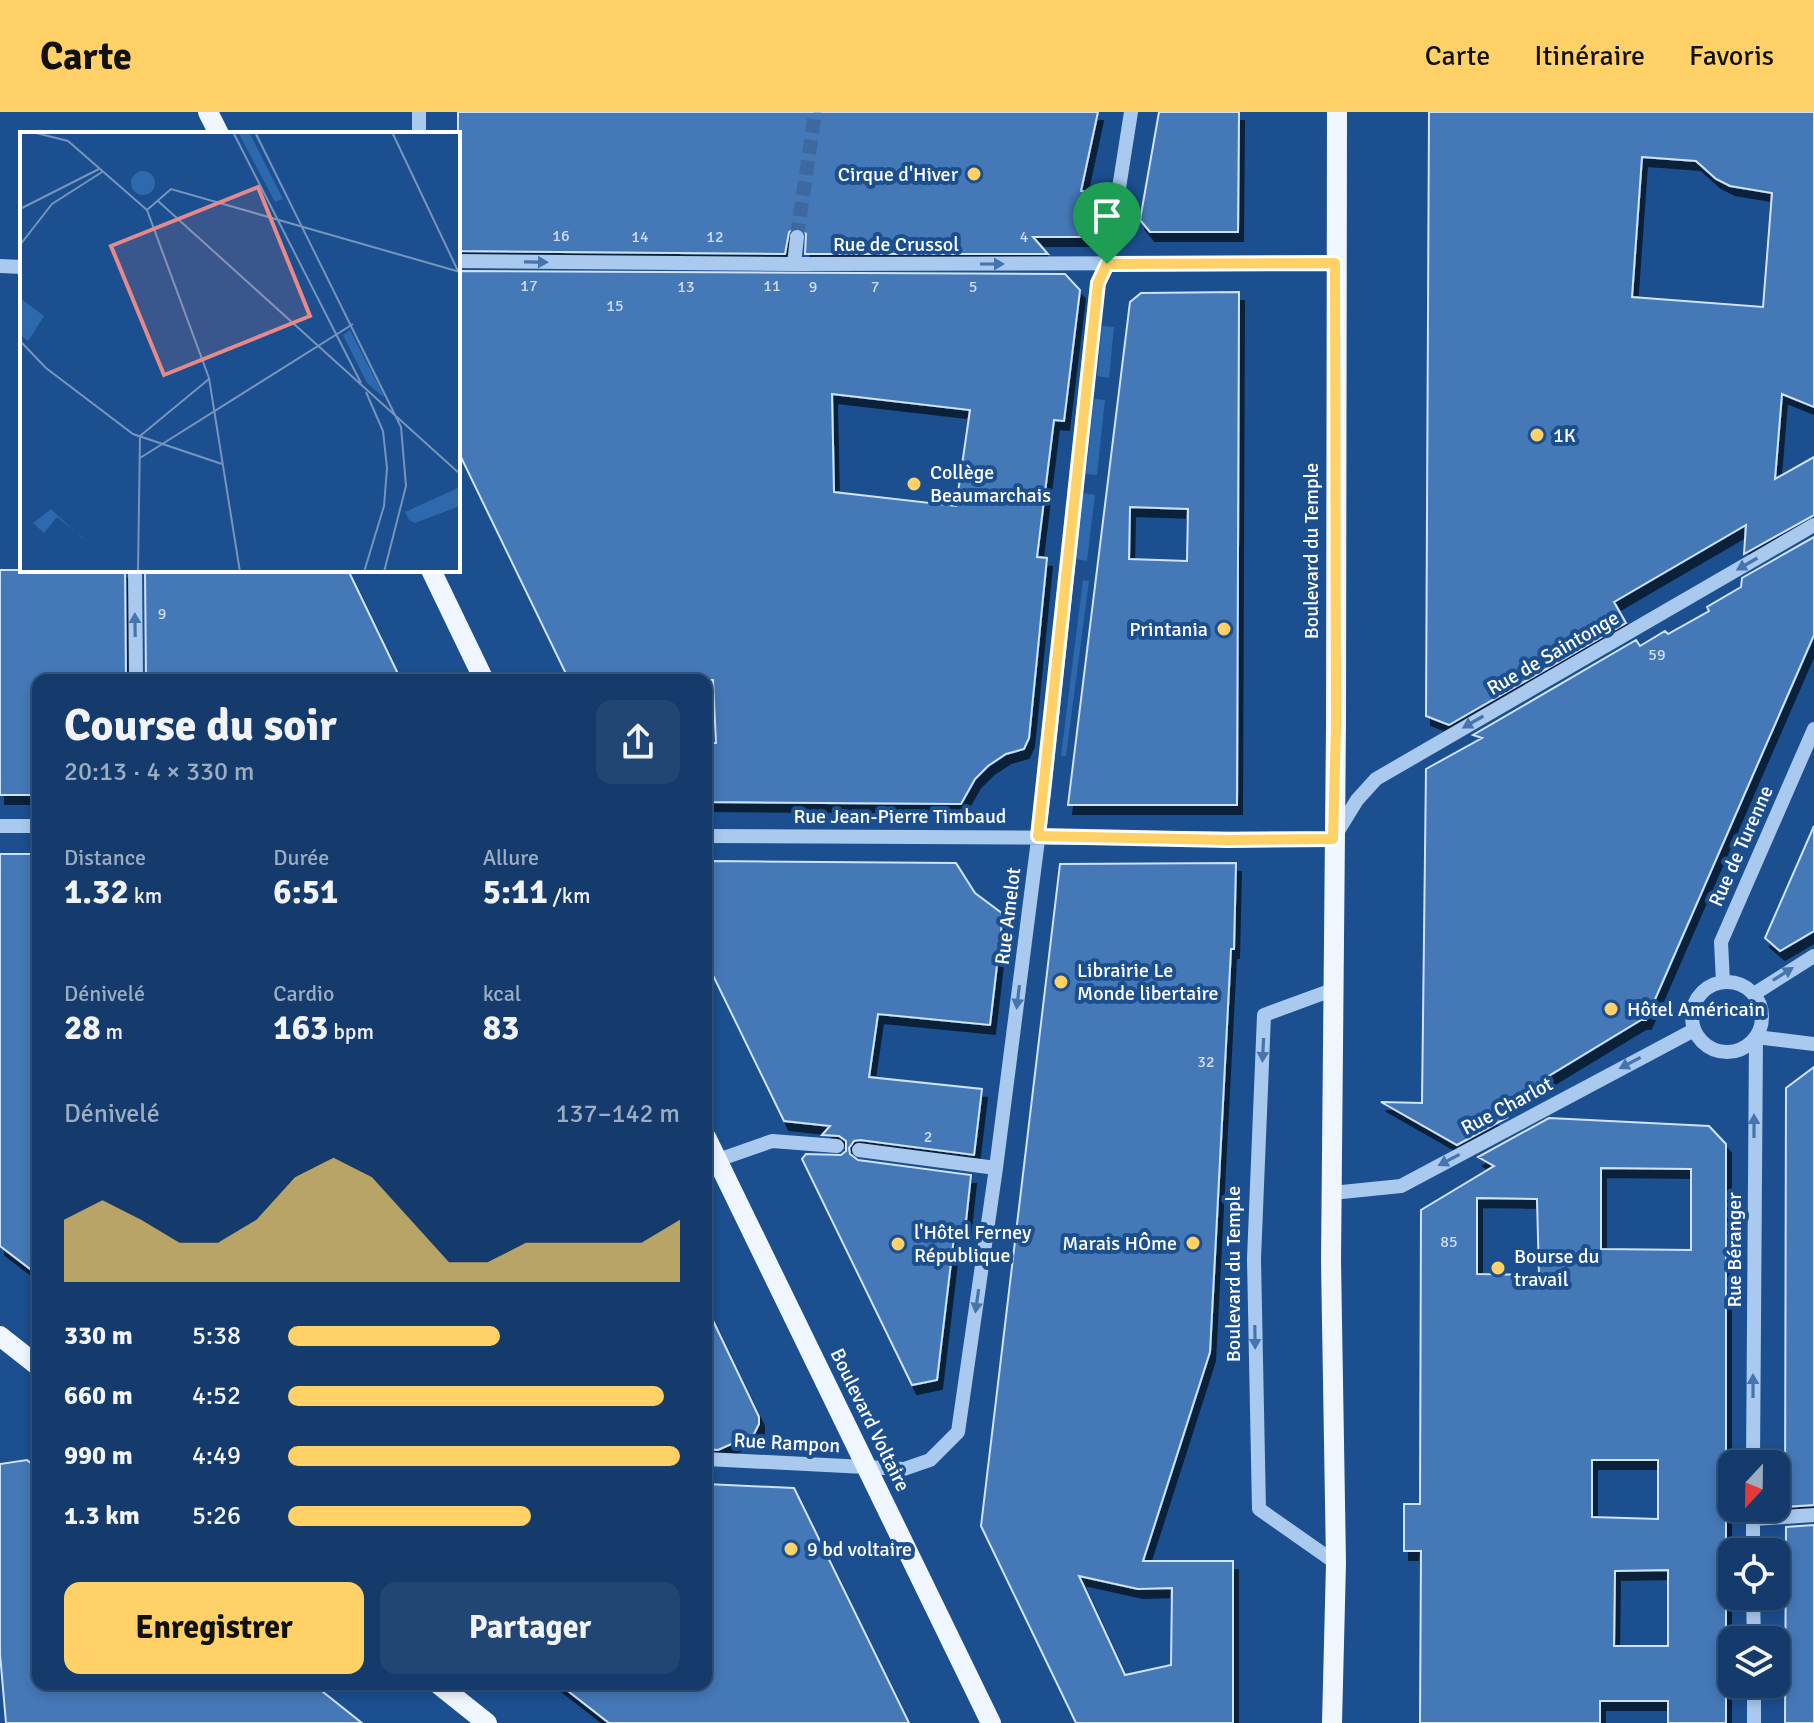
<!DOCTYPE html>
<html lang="fr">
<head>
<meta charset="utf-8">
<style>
	:root { --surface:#143b6b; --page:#214673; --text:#f1f3f6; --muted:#9dadc1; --line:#33557e; --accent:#ffd166 }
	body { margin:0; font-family:Signika,sans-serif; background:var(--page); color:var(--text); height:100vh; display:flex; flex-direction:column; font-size:30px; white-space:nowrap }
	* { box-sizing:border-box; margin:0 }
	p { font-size:26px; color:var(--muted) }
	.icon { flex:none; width:44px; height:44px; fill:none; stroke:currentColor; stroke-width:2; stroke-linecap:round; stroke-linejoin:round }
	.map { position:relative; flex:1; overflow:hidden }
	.side { position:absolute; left:32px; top:562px; width:680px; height:1016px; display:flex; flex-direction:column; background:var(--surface); border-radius:16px; box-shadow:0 4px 12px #0003,0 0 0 2px var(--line) }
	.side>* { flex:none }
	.needle { width:52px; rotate:202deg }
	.fabs { position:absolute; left:1718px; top:1338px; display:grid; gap:16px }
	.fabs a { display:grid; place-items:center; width:72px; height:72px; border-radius:16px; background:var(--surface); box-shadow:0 4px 12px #0003,0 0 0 2px var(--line); font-size:40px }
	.pin { position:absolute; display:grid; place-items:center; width:68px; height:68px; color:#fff; margin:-82px -34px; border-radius:50% 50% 50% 0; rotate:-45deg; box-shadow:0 0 8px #0007 }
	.pin .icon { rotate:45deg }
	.round { display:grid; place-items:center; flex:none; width:84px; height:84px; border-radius:16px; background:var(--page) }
	.head { display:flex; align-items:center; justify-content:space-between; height:136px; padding:0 32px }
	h1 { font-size:44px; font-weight:700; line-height:60px }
	.metrics { display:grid; grid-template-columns:repeat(3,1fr); gap:12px; height:136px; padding:8px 32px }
	.metrics div { display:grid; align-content:center }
	.metrics b { font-size:34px; font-weight:700 }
	.metrics small { font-size:22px; font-weight:400 }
	.metrics p { font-size:22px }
	.chart { height:224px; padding:16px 32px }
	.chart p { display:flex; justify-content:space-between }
	.chart svg { width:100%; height:144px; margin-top:8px; fill:var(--accent); opacity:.7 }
	.primary-button { display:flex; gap:16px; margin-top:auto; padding:16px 32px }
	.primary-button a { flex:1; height:92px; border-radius:16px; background:var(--accent); color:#111; font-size:32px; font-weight:700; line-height:92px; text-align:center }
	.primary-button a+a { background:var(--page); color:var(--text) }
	ul { padding:0 32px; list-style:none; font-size:26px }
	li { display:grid; grid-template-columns:128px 96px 1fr; align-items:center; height:60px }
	li i { height:20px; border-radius:10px; background:var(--accent) }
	header { display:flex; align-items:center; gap:48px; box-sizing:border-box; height:112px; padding:0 40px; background:var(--accent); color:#111 }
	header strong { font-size:38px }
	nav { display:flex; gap:44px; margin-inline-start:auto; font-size:28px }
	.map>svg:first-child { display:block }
	.green { fill:#2e69ad }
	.building { fill:#4478b7; stroke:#cfe3fa; stroke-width:2; fill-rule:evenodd; filter:url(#shadow) }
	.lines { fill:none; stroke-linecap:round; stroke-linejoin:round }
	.minor-tunnel { stroke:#3d69a0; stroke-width:14; stroke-dasharray:14 7; stroke-linecap:butt }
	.minor { stroke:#a9c9ee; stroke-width:14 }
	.major { stroke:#f0f6ff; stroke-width:20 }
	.oneway { fill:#4674ac }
	.route-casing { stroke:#fff; stroke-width:16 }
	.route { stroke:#ffd166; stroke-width:10 }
	.poi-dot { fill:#ffd166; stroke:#1b4f8f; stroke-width:3 }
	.labels { text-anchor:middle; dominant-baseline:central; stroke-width:8; stroke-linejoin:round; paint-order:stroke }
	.number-label { font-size:16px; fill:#d0dded }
	.poi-label { font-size:20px; fill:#fff; stroke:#1b4f8f; text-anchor:start }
	.street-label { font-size:20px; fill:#fff; stroke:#1b4f8f }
	.inset-road { fill:none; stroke:#7695bc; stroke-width:2 }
	.view { fill:#e88989; fill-opacity:0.15; stroke:#e88989; stroke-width:4 }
	.inset-edge { fill:none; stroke:#fff; stroke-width:4 }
</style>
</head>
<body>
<header>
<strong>Carte</strong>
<nav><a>Carte</a><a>Itinéraire</a><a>Favoris</a></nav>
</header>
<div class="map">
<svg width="1814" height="1611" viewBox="0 0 1814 1611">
	<defs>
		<filter id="shadow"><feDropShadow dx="5" dy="9" stdDeviation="0" flood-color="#0009"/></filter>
	</defs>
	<rect width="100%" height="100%" fill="#1b4f8f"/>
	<!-- green -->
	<path class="green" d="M 1102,214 L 1114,215 L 1109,266 L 1097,264 Z
		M 1094,287 L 1105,288 L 1097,363 L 1086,362 Z
		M 1083,381 L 1095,383 L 1087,449 L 1075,447 Z
		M 1083,468 L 1089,469 L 1066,644 L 1061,644 Z"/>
	<!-- building -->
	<path class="building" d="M 458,0 L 1098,0 L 1081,79 L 1092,81 L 1087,125 L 1033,125 L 1048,142 L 805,142 L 806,122 L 797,115 L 789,120 L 785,142 L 458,139 Z
		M 1159,0 L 1239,0 L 1238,120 L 1150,120 L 1140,108 Z
		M 1429,0 L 1814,0 L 1814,295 L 1782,282 L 1775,367 L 1814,345 L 1814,403 L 1744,442 L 1746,413 L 1614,490 L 1626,511 L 1449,613 L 1426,604 ZM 1642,45 L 1696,49 L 1716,67 L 1730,74 L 1772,81 L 1763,195 L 1632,185 Z
		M 458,159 L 1065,162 L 1080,178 L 1064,309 L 1054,308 L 1048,356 L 1037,445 L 1047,446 L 1029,626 L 1024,637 L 1006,642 L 988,654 L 975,667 L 961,692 L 706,690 L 706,631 L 716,631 L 713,568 L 569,568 L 458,339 ZM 832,282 L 970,298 L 956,394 L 834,380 Z
		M 1239,180 L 1237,693 L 1068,693 L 1130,190 L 1141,181 ZM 1130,395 L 1188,397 L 1187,449 L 1129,447 Z
		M 1814,425 L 1814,523 L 1646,908 L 1641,908 L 1481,1005 L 1508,1005 L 1457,1033 L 1381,990 L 1422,991 L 1426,657 L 1482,626 L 1473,623 L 1636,528 L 1640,534 L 1665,519 L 1668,522 L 1709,499 L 1707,495 L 1741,475 L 1742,466 Z
		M 0,458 L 125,458 L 126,568 L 38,568 L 38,683 L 0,683 Z
		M 145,458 L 348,458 L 401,568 L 146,568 Z
		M 1814,714 L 1814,819 L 1780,839 L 1765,826 Z
		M 0,742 L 38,742 L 38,1163 L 0,1134 Z
		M 706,749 L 956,751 L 975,781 L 1003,802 L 990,913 L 878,902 L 869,965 L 982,977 L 974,1043 L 860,1028 L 854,1029 L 849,1036 L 850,1042 L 858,1048 L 971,1063 L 965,1118 L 955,1117 L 937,1268 L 912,1273 L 802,1047 L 806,1042 L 841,1043 L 846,1039 L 846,1029 L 839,1024 L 822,1023 L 830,1014 L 784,1009 L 706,849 Z
		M 1236,751 L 1234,837 L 1231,837 L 1210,1240 L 1143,1449 L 1233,1449 L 1233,1611 L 1076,1611 L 981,1414 L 1060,752 ZM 1079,1464 L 1138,1477 L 1172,1476 L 1171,1553 L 1125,1563 Z
		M 1814,955 L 1814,1393 L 1785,1395 L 1786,976 Z
		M 1549,1006 L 1709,1014 L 1726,1032 L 1726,1611 L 1668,1611 L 1668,1589 L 1600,1589 L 1600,1611 L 1420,1611 L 1421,1439 L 1404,1439 L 1404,1392 L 1420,1392 L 1421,1098 L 1494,1054 L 1478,1045 ZM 1601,1056 L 1691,1057 L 1691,1138 L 1601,1137 ZM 1477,1086 L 1537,1087 L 1539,1163 L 1477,1162 ZM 1592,1348 L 1658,1348 L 1658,1407 L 1592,1405 ZM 1668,1458 L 1668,1534 L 1614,1534 L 1615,1459 Z
		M 706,1194 L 759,1305 L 759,1312 L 754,1322 L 718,1338 L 706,1337 Z
		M 27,1348 L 38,1357 L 38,1572 L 313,1572 L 362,1611 L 6,1611 L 0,1542 L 0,1352 Z
		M 706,1372 L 794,1376 L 909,1611 L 609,1611 L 559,1572 L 706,1572 Z
		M 1814,1413 L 1814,1611 L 1785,1611 L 1786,1415 Z"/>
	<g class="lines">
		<!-- minor-tunnel -->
		<path class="minor-tunnel" d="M 797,125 L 815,0"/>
		<!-- minor -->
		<path class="minor" d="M 419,0 L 419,22
			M 458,149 L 794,152 L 1335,151
			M 794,152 L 797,125
			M 0,154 L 22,155
			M 135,458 L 136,568
			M 0,714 L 38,714
			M 706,724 L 1333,727 L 1357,688 L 1376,667 L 1814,413
			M 1723,870 L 1721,830 L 1814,617
			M1692 905a35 35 0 1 1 70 0a35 35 0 1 1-70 0Z
			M 1332,878 L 1264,903 L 1254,1147 L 1259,1397 L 1336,1451
			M 1754,882 L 1814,844
			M 859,1038 L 996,1056
			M 718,1048 L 772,1029 L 837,1034
			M 1332,1081 L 1401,1074 L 1694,918
			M 706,1347 L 904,1357 L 930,1348 L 958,1320 L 996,1056 L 1044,681 L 1098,171 L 1107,152 L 1131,0
			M 1753,1352 L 1756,925 L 1814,932
			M 1753,1396 L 1753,1440
			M 1753,1407 L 1814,1403
			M 1753,1484 L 1754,1528
			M 1754,1572 L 1754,1611"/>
		<!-- major -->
		<path class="major" d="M 208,0 L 219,22
			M 431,458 L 484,568
			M 706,1025 L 991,1611
			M 0,1224 L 38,1254
			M 438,1572 L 487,1611
			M 1332,1611 L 1336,1451 L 1331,1149 L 1336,613 L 1337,0"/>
	</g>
	<!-- one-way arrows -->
	<defs><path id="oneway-solid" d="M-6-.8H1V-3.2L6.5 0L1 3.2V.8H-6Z" transform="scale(2)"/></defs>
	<g class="oneway">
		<use href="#oneway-solid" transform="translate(536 150) rotate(1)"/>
		<use href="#oneway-solid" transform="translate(992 152)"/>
		<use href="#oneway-solid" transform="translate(1747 452) rotate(150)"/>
		<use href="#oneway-solid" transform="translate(135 513) rotate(-91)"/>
		<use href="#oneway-solid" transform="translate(1473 610) rotate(150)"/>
		<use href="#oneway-solid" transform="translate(1783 862) rotate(-32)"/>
		<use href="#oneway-solid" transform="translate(1018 885) rotate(97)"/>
		<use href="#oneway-solid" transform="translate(1263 938) rotate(93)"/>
		<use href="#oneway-solid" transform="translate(1630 951) rotate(152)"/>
		<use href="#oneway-solid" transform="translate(1754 1014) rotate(-90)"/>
		<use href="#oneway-solid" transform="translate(1449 1048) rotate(152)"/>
		<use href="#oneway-solid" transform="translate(977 1189) rotate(98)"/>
		<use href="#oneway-solid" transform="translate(1255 1225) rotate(89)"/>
		<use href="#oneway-solid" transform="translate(1753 1274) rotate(-90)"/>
	</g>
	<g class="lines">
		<!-- route casing -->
		<g class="route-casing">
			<path id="route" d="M 1335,151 L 1336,613 L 1333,727 L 1228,728 L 1038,724 L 1098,171 L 1107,152 Z"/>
		</g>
		<!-- route -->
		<use href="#route" class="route"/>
	</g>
	<!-- markers -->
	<g class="poi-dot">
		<circle cx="974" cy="62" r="8"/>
		<circle cx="1537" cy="323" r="8"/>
		<circle cx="914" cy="372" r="8"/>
		<circle cx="1224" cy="517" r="8"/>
		<circle cx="1061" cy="870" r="8"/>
		<circle cx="1611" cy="897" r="8"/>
		<circle cx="1193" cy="1131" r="8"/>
		<circle cx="898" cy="1132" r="8"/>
		<circle cx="1498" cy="1156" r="8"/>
		<circle cx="791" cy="1437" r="8"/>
	</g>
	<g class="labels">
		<!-- number labels -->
		<g class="number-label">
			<text x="561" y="124">16</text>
			<text x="640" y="125">14</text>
			<text x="715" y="125">12</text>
			<text x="1024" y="125">4</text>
			<text x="529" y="174">17</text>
			<text x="772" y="174">11</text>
			<text x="686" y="175">13</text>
			<text x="813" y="175">9</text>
			<text x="875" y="175">7</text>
			<text x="973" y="175">5</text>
			<text x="615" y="194">15</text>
			<text x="162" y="502">9</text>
			<text x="1657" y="543">59</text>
			<text x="1206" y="950">32</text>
			<text x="928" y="1025">2</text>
			<text x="1449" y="1130">85</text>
		</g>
		<!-- poi labels -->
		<g class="poi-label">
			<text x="958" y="62" text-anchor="end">Cirque d'Hiver</text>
			<text x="1553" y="323">1K</text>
			<text x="930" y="360">Collège<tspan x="930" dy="23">Beaumarchais</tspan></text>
			<text x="1208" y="517" text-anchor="end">Printania</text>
			<text x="1077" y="858">Librairie Le<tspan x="1077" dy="23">Monde libertaire</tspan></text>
			<text x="1627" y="897">Hôtel Américain</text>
			<text x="914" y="1120">l'Hôtel Ferney<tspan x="914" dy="23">République</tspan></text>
			<text x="1177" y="1131" text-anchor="end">Marais HÔme</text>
			<text x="1514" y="1144">Bourse du<tspan x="1514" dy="23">travail</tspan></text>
			<text x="807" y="1437">9 bd voltaire</text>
		</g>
		<!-- street labels -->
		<g class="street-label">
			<text x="896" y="132">Rue de Crussol</text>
			<text transform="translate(1311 439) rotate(-90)">Boulevard du Temple</text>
			<text transform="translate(1553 541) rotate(-30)">Rue de Saintonge</text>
			<text x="900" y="704">Rue Jean-Pierre Timbaud</text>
			<text transform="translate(1741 734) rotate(-66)">Rue de Turenne</text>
			<text transform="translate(1008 804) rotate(-83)">Rue Amelot</text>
			<text transform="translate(1507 994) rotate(-28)">Rue Charlot</text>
			<text transform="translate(1734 1138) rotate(-90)">Rue Béranger</text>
			<text transform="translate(1233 1162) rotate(-90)">Boulevard du Temple</text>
			<text transform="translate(870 1308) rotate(64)">Boulevard Voltaire</text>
			<text transform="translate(787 1331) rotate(3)">Rue Rampon</text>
		</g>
	</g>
	<!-- overview -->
	<g transform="translate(20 20)">
		<rect width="440" height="440" fill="#1b4f8f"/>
		<path d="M 218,0 L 229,0 L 263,67 L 255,70 ZM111 51a12 12 0 1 1 24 0a12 12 0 1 1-24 0ZM 0,166 L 24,184 L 8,209 L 0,203 ZM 330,198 L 364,264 L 362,264 L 347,251 L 323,203 ZM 440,355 L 440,374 L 395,391 L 389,388 L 385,380 ZM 31,377 L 62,406 L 63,406 L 37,385 L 24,401 L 13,391 Z" fill="#2e69ad"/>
		<path class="inset-road" d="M 12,0 L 48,9 L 127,78M 213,0 L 341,251M 235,0 L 381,295 L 386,354 L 364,440M 372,0 L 438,139M 138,69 L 440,342M 0,77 L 79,37M 127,78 L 189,246 L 220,440M 127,78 L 151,57 L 440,140M 0,113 L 32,72 L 82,40M 0,209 L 26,236 L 113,302 L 202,332M 120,304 L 189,247M 120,326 L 333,192M 118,440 L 120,304M 344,440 L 364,374 L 367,336 L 363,299 L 346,260"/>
		<path class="view" d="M 238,55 L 290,184 L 144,243 L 91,114 Z"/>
		<rect width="440" height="440" class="inset-edge"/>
	</g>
</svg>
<div class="fabs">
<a><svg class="needle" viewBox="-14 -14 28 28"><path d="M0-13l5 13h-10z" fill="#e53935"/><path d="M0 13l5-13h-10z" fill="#9dadc1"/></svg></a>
<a><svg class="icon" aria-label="locate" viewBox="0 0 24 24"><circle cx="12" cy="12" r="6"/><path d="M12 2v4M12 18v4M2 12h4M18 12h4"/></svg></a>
<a><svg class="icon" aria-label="layers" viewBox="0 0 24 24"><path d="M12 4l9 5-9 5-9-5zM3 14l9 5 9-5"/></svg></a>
</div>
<div class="pin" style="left:1107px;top:152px;background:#1e9e55"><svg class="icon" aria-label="arrive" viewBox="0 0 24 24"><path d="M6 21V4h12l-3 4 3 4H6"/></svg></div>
<section class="side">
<div class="head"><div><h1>Course du soir</h1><p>20:13 · 4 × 330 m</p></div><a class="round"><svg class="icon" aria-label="share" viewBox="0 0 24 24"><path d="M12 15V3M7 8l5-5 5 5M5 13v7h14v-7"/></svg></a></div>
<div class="metrics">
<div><p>Distance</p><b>1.32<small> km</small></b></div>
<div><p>Durée</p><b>6:51</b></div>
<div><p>Allure</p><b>5:11<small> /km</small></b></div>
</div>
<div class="metrics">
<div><p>Dénivelé</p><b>28<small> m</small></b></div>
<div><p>Cardio</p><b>163<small> bpm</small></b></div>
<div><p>kcal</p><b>83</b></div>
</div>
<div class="chart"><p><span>Dénivelé</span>137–142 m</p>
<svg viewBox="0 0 160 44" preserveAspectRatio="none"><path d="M0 44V25L10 19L20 25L30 32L40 32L50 25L60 12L70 6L80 12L90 25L100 38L110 38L120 32L130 32L140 32L150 32L160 25V44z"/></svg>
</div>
<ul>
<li><b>330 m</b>5:38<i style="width:54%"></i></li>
<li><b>660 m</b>4:52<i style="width:96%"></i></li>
<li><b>990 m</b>4:49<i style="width:100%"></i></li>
<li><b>1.3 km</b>5:26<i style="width:62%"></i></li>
</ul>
<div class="primary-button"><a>Enregistrer</a><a>Partager</a></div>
</section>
</div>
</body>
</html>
